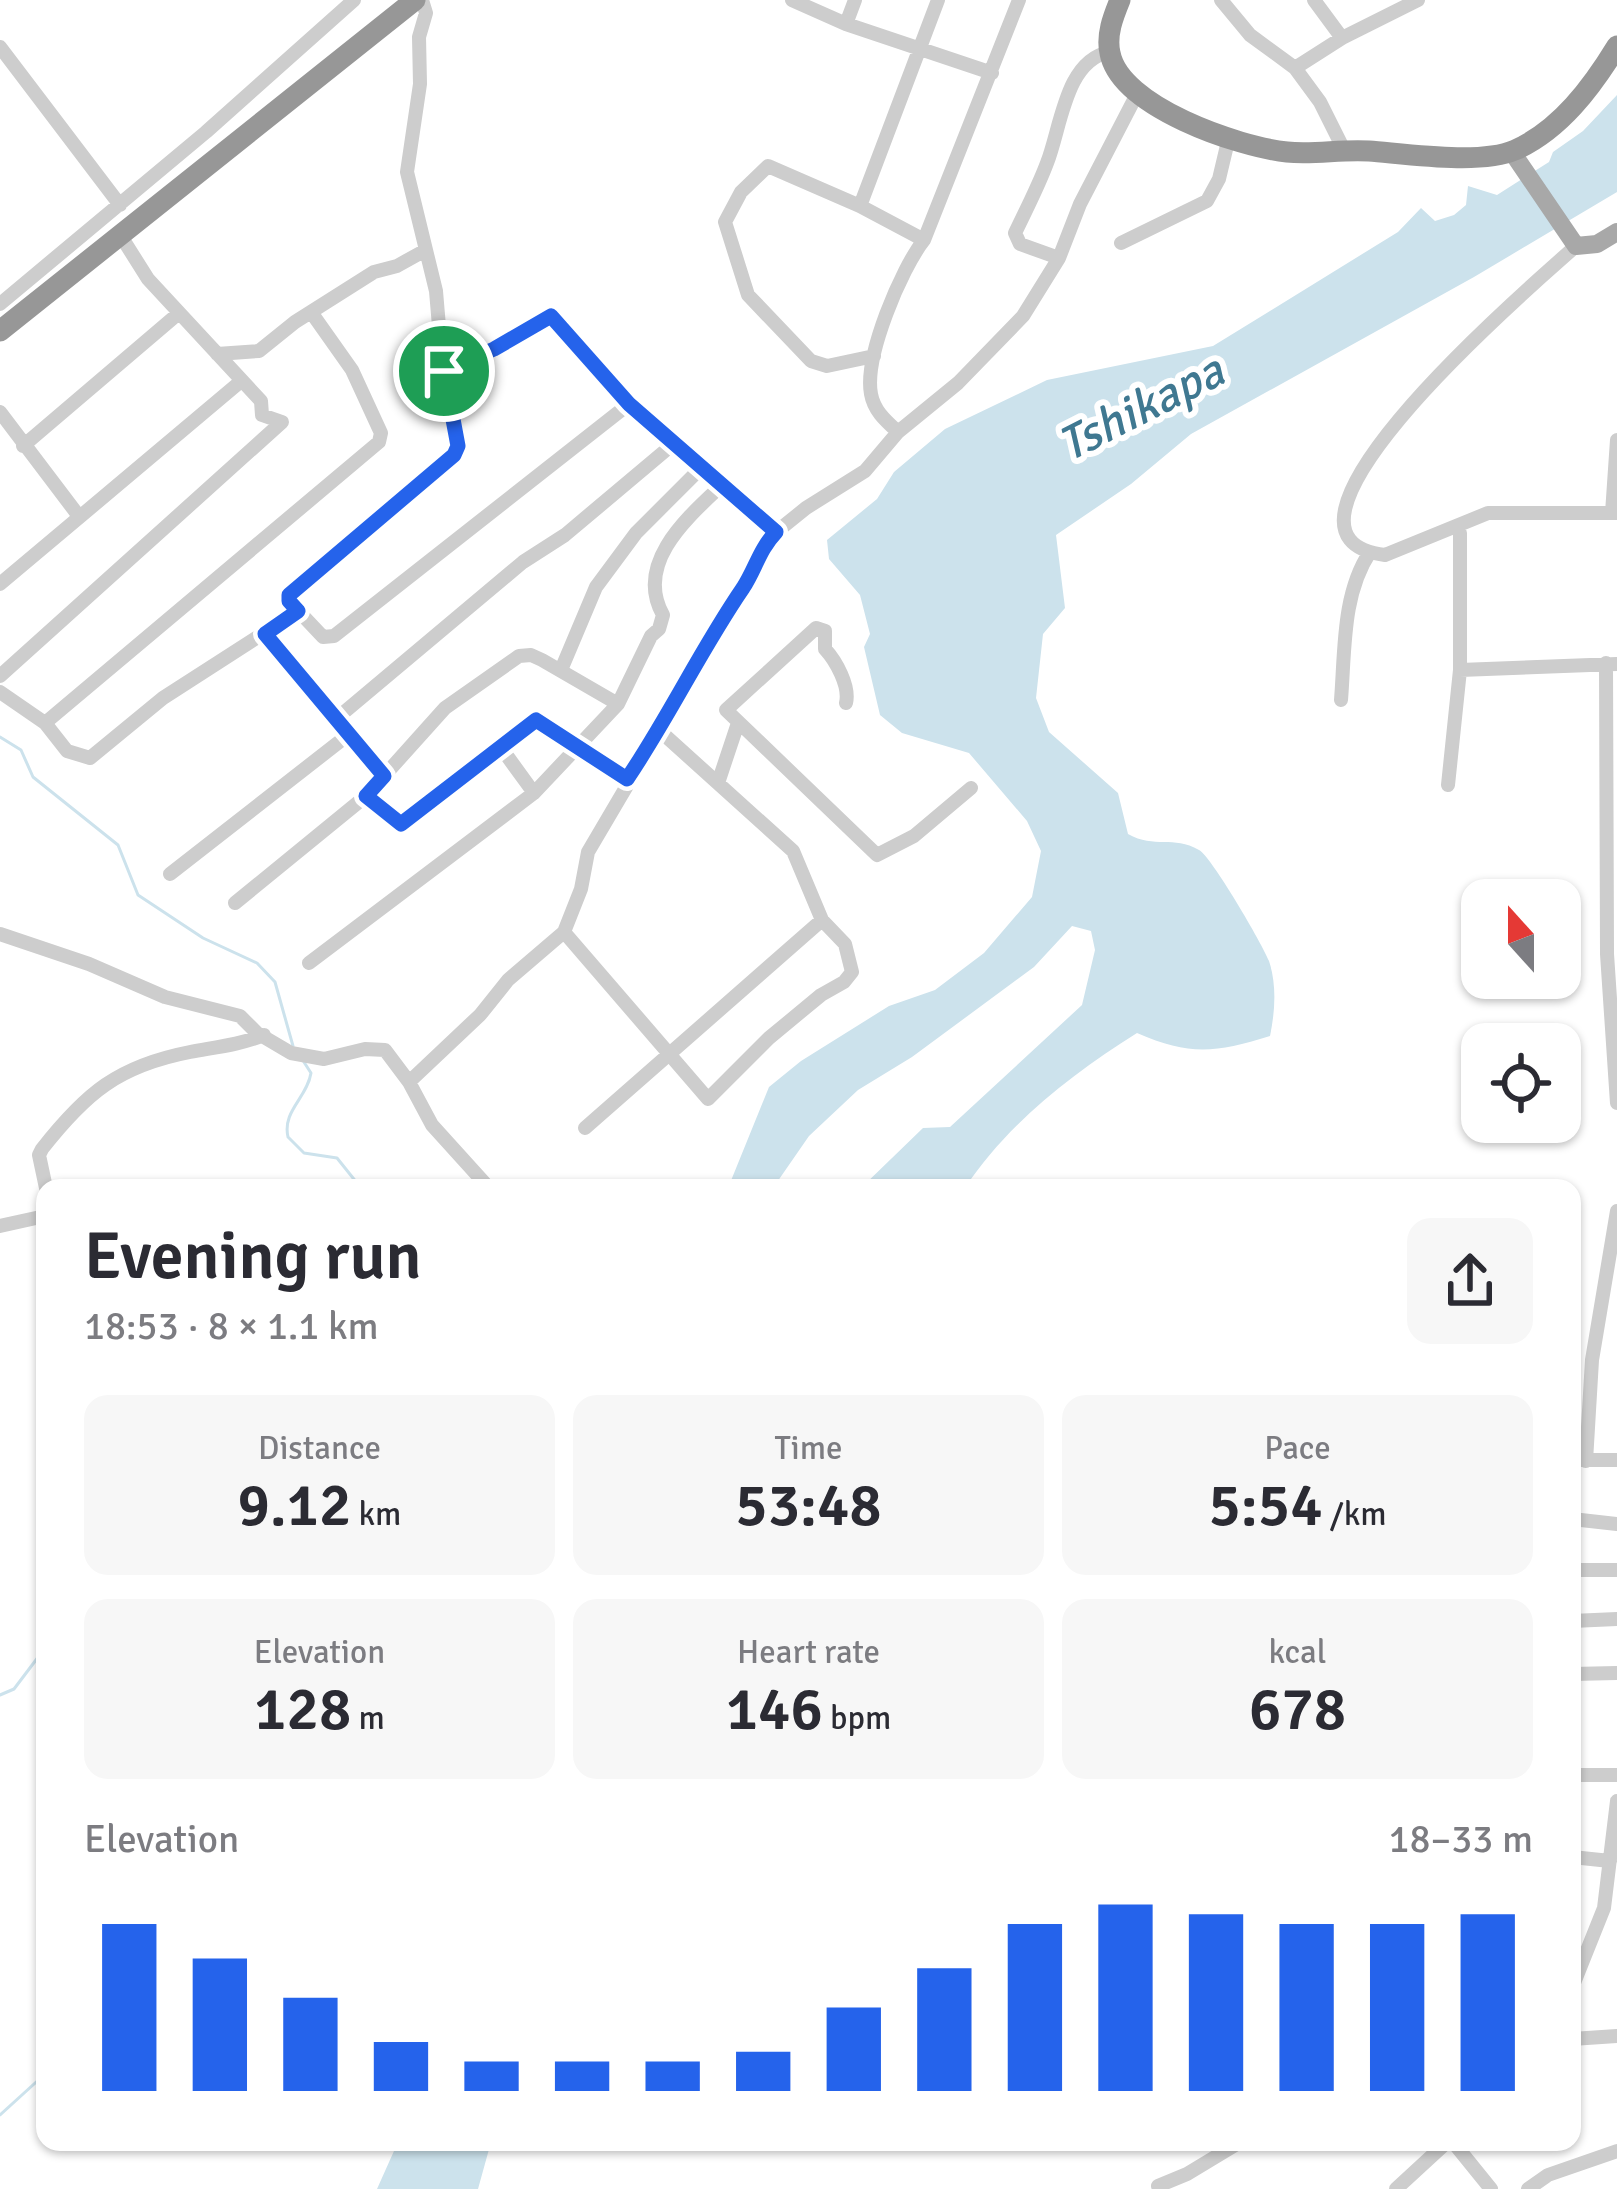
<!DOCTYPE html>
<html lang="en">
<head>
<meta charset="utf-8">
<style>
	:root { --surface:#fff; --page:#f7f7f7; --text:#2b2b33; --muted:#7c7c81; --accent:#2563eb }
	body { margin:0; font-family:Signika,sans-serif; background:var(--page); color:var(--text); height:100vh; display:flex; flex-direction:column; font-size:45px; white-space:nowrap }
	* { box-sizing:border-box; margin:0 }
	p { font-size:39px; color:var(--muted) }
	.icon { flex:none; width:66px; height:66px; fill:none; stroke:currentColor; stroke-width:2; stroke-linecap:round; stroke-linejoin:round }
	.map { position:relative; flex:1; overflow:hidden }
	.panel { position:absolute; left:36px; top:1179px; width:1545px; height:972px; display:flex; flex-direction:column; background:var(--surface); border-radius:24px; box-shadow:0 3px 9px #0004 }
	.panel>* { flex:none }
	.needle { width:78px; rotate:339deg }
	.buttons { position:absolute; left:1461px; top:879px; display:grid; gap:24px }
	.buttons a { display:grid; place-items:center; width:120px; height:120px; border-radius:24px; background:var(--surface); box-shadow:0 3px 9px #0004; font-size:60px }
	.pin { position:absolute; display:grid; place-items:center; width:102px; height:102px; color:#fff; margin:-51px; border:6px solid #fff; border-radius:50%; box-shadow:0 3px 12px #0007 }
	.round { display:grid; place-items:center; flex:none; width:126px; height:126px; border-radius:24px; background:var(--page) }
	.summary { display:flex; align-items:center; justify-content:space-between; height:204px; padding:0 48px }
	h1 { font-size:66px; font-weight:600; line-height:90px }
	.stats { display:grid; grid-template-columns:repeat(3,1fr); gap:18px; height:204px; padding:12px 48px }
	.stats div { display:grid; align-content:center; border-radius:24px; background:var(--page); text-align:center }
	.stats b { font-size:60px; font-weight:600 }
	.stats small { font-size:33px; font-weight:400 }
	.stats p { font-size:33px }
	.chart { height:336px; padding:24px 48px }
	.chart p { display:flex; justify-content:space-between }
	.chart svg { width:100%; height:216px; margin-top:12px; stroke:var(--accent); stroke-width:6 }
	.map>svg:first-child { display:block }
	.water { fill:#cce2ec }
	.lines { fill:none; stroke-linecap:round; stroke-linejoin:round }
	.stream { stroke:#cce2ec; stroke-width:3 }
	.minor { stroke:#cdcdcd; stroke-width:14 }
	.major { stroke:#a8a8a8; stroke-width:18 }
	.highway { stroke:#979797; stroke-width:21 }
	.route-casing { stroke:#fff; stroke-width:24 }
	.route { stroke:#2563eb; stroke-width:15 }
	.labels { text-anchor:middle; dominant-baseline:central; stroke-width:12; stroke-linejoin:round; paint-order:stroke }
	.water-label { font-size:48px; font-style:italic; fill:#3f7891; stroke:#fff }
</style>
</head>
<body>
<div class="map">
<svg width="1617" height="2189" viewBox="0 0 1617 2189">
	<rect width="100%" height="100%" fill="#fff"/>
	<!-- water -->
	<path class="water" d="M 1617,95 L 1617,192 L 1474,277 L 1191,434 L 1131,484 L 1056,535 L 1065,608 L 1043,634 L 1036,698 L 1049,732 L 1118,793 L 1128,834 C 1155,849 1173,835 1199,850 C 1211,856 1263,945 1269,961 C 1277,985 1275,1012 1270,1036 C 1215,1053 1190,1056 1137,1033 C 1072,1074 1008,1123 965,1188 L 861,1188 L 923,1128 L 950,1127 L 1082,1005 L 1095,950 L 1091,931 L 1072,926 L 1034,967 L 912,1057 L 858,1090 L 809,1136 L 773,1188 L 728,1188 L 769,1087 L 801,1061 L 889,1006 L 935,990 L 984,953 L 1032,897 L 1041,851 L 1027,821 L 969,753 L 902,733 L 880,715 L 864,647 L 870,634 L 860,595 L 829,559 L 827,540 L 877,499 L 894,472 L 945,429 L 1047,380 L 1213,346 L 1398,232 L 1421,208 L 1435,221 L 1454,215 L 1466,205 L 1468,186 L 1497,195 L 1549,162 L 1553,152 L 1583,131 Z
		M 398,2142 L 491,2142 L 478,2189 L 377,2189 Z"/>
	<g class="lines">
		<!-- stream -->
		<path class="stream" d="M 0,737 L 21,750 L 33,777 L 118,845 L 138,895 L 203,938 L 257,963 L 275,982 L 293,1046
			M 302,1059 L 311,1073 C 307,1098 282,1111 288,1137 L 304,1153 L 337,1158 L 361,1188
			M 0,1695 L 14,1689 L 45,1648
			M 0,2115 L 45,2074"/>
		<!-- minor -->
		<path class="minor" d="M 422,0 L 426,13 L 419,37 L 420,84 L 407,172 L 436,291 L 442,362 L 457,446 L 446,463 L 289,595 L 289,601 L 323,637 L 334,636 L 629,404
			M 792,0 L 846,24 L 992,73
			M 1221,0 L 1250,35 L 1295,68 L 1320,102 L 1344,150
			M 1314,0 L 1342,38
			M 846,24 L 855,0
			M 0,47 L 120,205
			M 1295,68 L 1342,38 L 1418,0
			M 860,206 L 938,0
			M 1121,243 L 1207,201 L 1219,179 L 1229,137
			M 1576,246 C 1544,275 1234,537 1385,555 L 1488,513 L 1617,513
			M 1059,258 L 1020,244 L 1015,233 C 1026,210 1038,187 1047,163 C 1061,128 1065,61 1109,52
			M 0,304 L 206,132 L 354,0
			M 217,354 L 259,351 L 295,322 L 374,272 L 397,266 L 424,251
			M 874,356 L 827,366 L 811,361 L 748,295 L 725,222 L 741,192 L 768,166 L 860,206 L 924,240
			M 444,371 L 494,349 L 540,318 L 556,317 L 629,404 L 775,533
			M 0,412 L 78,515
			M 898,432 C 886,421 874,411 871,394 C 864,357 901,269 924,240 L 1019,0
			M 23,446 L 179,313
			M 1612,513 L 1617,440
			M 1460,533 L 1460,670 L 1617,664
			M 0,584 L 240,382
			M 265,634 L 384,776
			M 1606,663 L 1607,954 L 1617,1103
			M 561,670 L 596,587 L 636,533 L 701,468
			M 0,676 L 282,422 L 262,415 L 261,401 L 148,279 L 119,233
			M 0,692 L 45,723 L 67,751 L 90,758 L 163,698 L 298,611
			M 1341,700 C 1345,651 1342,594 1370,552
			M 846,703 C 850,686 836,661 825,649 L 825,631 L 816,628 L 726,710 L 877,855 L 914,836 L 971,788
			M 336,719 L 523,562 L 565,535 L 672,445
			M 45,723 L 379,442 L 381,433 L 352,370 L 311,312
			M 502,742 L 502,749 L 534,793
			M 718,783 L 738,723
			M 1448,785 L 1460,670
			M 366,796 L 401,824 L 535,720 L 627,779
			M 170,874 L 348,735
			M 235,903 L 366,796 L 445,708 L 519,656 L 531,655 L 542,660 L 618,704
			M 564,932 L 708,1099 L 769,1038 L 821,995 L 844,982 L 852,972 L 845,944 L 822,920 L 793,851 L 660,731
			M 0,934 L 89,964 L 165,997 L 240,1016 L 257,1033 L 291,1053 L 324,1059 L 365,1049 L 385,1050 L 409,1082 L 432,1125 L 489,1188
			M 309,963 L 534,793 L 618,704 L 651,636 L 659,629 L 663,615 C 634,563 688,517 722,485
			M 409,1082 L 480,1015 L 508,980 L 564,932 L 581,889 L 588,852 L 751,575 L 759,550 L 775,533 L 806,508 L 865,471 L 898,432 L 958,383 L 1023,316 L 1059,258 L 1080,204 L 1137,94
			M 585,1128 L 822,920
			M 46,1188 L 39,1155 L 42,1149 C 86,1093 118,1066 190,1052 C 217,1047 239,1045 264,1035
			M 0,1226 L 45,1216
			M 1572,1460 L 1617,1460
			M 1586,1461 L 1592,1360 L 1617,1211
			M 1572,1519 L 1617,1524
			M 1572,1570 L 1617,1570
			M 1572,1621 L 1617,1619
			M 1572,1674 L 1617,1673
			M 1572,1775 L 1617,1775
			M 1572,1857 L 1610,1861
			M 1572,1988 L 1604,1908 L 1617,1801
			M 1572,2039 L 1617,2036
			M 1453,2142 L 1491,2189
			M 1158,2186 L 1187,2174 L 1240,2142
			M 1396,2189 L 1447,2142
			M 1528,2189 L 1548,2175 L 1617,2151"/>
		<!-- major -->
		<path class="major" d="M 1512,152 L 1576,246 L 1597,244 L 1617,232"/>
		<!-- highway -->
		<path class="highway" d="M 1120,0 C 1113,17 1106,35 1110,53 C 1120,107 1239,147 1287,152 C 1314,155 1341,149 1369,151 C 1407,154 1481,165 1515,150 C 1560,130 1592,87 1617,46
			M 0,331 L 415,0"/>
	</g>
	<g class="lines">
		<!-- route casing -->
		<g class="route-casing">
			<path id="route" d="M 551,316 L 629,404 L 776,532 C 759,550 756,568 743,588 C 701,649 669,717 627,779 L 536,720 L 401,824 L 366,796 L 384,776 L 265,634 L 298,611 L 289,601 L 289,595 L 454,455 L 458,446 L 444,371 L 494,349 Z"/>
		</g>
		<!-- route -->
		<use href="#route" class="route"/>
	</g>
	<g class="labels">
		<!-- water labels -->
		<g class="water-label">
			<text transform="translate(1141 408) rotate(-27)">Tshikapa</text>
		</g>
	</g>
</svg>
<div class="buttons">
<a><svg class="needle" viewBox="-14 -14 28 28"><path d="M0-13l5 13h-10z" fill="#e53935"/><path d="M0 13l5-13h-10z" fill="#7c7c81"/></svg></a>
<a><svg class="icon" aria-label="locate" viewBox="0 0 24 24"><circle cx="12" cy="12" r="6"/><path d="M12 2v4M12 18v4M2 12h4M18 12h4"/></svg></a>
</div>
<div class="pin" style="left:444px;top:371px;background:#1e9e55"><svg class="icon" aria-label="arrive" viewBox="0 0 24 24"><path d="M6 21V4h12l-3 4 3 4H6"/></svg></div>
<section class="panel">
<div class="summary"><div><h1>Evening run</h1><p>18:53 · 8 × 1.1 km</p></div><a class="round"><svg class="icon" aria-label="share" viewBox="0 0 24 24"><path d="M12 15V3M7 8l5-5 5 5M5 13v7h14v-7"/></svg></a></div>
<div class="stats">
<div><p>Distance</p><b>9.12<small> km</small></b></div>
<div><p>Time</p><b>53:48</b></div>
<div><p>Pace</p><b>5:54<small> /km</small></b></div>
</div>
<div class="stats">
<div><p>Elevation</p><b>128<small> m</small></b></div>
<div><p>Heart rate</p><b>146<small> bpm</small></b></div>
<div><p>kcal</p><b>678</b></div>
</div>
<div class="chart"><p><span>Elevation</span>18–33 m</p>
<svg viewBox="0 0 160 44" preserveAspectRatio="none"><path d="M5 44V10M15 44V17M25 44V25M35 44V34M45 44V38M55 44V38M65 44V38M75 44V36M85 44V27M95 44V19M105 44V10M115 44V6M125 44V8M135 44V10M145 44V10M155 44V8"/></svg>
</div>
</section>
</div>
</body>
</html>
